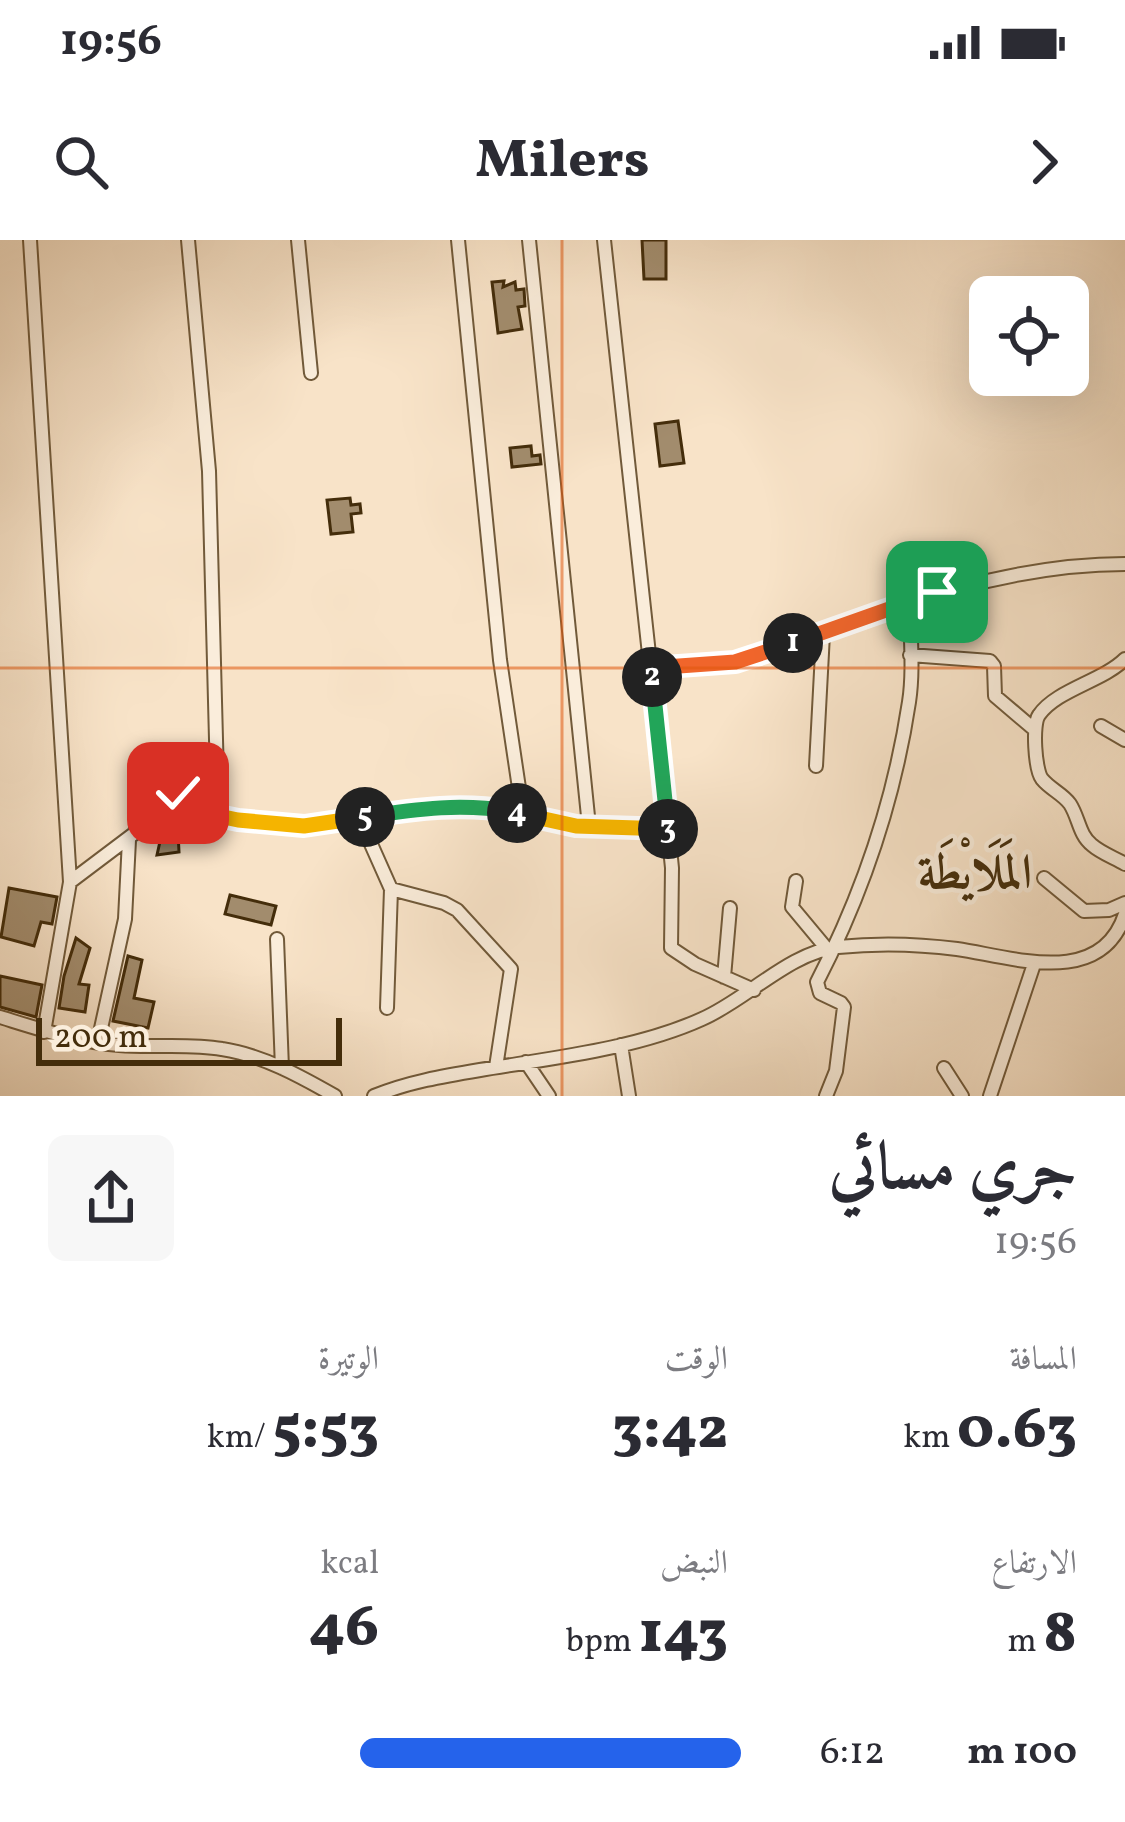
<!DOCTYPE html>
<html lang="ar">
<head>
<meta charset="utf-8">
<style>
	:root { --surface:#fff; --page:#f7f7f7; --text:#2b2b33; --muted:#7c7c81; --accent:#2563eb }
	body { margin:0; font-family:Vollkorn,Amiri,serif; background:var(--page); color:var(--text); direction:rtl; height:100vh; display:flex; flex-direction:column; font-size:45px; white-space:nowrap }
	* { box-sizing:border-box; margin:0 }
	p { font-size:39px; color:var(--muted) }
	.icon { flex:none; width:66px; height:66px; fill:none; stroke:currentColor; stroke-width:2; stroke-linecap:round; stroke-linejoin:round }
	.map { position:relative; height:856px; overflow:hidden; direction:ltr }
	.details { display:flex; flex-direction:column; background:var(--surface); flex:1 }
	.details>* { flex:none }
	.fabs { position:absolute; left:969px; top:36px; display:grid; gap:24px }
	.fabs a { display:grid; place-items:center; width:120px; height:120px; border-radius:18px; background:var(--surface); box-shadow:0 12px 48px #0002; font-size:60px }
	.scale { position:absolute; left:36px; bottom:30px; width:306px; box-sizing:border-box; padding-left:12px; border:6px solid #442d0b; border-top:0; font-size:33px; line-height:42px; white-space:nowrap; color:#442d0b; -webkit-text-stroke:9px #faeddb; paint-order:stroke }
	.pin { position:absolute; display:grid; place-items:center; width:102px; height:102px; color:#fff; margin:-51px; border-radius:24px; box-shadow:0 6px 18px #0006 }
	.km { position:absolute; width:60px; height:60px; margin:-30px; border-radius:50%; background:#222; color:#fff; font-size:33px; line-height:60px; text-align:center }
	.round { display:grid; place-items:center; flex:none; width:126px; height:126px; border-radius:18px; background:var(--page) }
	.summary { display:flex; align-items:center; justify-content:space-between; height:204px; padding:0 48px }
	h1 { font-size:66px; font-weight:800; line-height:90px }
	.metrics { display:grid; grid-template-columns:repeat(3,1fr); gap:18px; height:204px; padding:12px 48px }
	.metrics div { display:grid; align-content:center }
	.metrics b { font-size:60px; font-weight:800 }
	.metrics small { font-size:33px; font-weight:400 }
	.metrics p { font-size:33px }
	ul { padding:0 48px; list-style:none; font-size:39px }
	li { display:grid; grid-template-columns:192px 144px 1fr; align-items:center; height:90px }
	li i { height:30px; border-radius:15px; background:var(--accent) }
	.status { display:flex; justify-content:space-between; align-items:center; height:84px; padding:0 60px; background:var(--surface); direction:ltr }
	.status svg { height:33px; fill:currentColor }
	header { display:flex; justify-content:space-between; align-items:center; height:156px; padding:0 48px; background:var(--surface); font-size:54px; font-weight:800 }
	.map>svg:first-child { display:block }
	.building { fill:#a28c6d; stroke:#442d0b; stroke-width:3 }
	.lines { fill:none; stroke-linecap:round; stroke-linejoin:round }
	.minor-casing { stroke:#715a3a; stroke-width:16 }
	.minor { stroke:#faeddb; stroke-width:12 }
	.split-1-casing { stroke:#fff; stroke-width:24 }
	.split-2-casing { stroke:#fff; stroke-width:24 }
	.split-3-casing { stroke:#fff; stroke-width:24 }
	.split-4-casing { stroke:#fff; stroke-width:24 }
	.split-5-casing { stroke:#fff; stroke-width:24 }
	.split-6-casing { stroke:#fff; stroke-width:24 }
	.split-7-casing { stroke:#fff; stroke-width:24 }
	.split-1 { stroke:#f0652b; stroke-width:15 }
	.split-2 { stroke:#f0652b; stroke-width:15 }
	.split-3 { stroke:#22a559; stroke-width:15 }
	.split-4 { stroke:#f5b400; stroke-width:15 }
	.split-5 { stroke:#22a559; stroke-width:15 }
	.split-6 { stroke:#f5b400; stroke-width:15 }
	.split-7 { stroke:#22a559; stroke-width:15 }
	.grid { fill:none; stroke:#e0570c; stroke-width:3; stroke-opacity:0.55 }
	.labels { text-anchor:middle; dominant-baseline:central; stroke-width:9; stroke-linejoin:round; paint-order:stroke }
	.district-label { font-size:48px; font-weight:bold; fill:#442d0b; stroke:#faeddb }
</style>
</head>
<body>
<div class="status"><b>19:56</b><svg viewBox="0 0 49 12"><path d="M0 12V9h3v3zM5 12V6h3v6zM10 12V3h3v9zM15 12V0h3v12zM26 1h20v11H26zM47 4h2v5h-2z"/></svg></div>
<header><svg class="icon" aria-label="forward" viewBox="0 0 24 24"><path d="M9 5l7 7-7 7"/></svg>Milers<svg class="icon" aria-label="search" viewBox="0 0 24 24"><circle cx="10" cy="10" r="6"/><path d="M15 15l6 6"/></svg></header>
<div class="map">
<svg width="1125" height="856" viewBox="0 0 1125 856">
	<rect width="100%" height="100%" fill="#f8e3c8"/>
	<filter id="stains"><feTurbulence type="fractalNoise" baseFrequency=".00167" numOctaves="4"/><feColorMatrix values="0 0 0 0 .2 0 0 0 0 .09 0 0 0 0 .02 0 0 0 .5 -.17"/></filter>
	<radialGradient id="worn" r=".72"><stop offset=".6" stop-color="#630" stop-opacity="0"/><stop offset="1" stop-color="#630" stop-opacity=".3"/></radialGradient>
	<!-- building -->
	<path class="building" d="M 642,0 L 666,0 L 666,39 L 644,39 Z
		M 504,41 L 503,47 L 515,42 L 516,50 L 524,49 L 525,66 L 518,67 L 522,89 L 498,93 L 492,42 Z
		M 678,181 L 684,223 L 660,226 L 655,184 Z
		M 531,206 L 532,216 L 540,215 L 541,224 L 512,227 L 510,208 Z
		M 350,258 L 351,265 L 360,264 L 361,273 L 351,274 L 353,292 L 331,294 L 327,260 Z
		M 177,572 L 179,612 L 157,615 L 161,597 L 157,575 Z
		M 9,648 L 57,657 L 52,684 L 41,682 L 34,706 L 1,697 Z
		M 230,655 L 276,666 L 271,685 L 225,674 Z
		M 76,698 L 90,708 L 79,744 L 89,745 L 85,772 L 59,768 L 64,736 Z
		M 128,716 L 142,720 L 134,758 L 154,762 L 148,788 L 113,781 Z
		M 0,736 L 42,745 L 36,777 L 0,767 Z"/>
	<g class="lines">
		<!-- minor casing -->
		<g class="minor-casing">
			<path id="minor" d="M 30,0 L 70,642
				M 188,0 L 209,231 L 218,576
				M 298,0 L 311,133
				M 458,0 L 500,420 L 523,575
				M 529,0 L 589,586
				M 604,0 L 668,589
				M 910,415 L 990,421 L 994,426 L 995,456 L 1035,490
				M 1125,419 C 1103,441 1056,450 1039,475 C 1032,484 1035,530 1042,539 C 1050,549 1063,554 1070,564 C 1079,578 1079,595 1092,605 C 1101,613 1115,618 1125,624
				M 651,428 L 735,421 L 758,416 C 878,373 996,324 1125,324
				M 1101,486 L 1125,500
				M 816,526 L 823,394
				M 359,577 L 391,649 L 444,663 L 457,670 L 511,729 L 496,827
				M 1044,638 L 1084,671 L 1109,670 L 1125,663
				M 796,641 L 792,667 L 827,709
				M 277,699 L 282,828
				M 724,737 L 730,668
				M 387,768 L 391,649
				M 0,777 C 39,789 77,802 119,805 C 153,808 188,803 222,809 C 262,815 300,836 335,856
				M 44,792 L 70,642 L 135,593 L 143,555 L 160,546 L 178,553 L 218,576 L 304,586 L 421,569 L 478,566 L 576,586 L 668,589 L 672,628 L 671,708 L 695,724 L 754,750
				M 98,802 L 125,679 L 129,600
				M 621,805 L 629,856
				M 526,822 L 549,856
				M 944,828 L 962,856
				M 374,856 C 408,842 444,836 480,830 C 552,818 636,809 702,779 C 746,760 790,712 838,707 C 876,703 919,704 957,709 C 1012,717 1101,749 1125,674
				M 826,856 L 836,831 L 844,767 L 841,763 L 820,753 L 817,742 C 863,653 894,561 909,462 C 914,430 910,394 910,361
				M 990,856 L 1034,724"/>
		</g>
		<!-- minor -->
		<use href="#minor" class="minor"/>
	</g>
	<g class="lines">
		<!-- split-1 casing -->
		<g class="split-1-casing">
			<path id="split-1" d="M 793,403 L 937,352"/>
		</g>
		<!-- split-2 casing -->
		<g class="split-2-casing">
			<path id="split-2" d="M 652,437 L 651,428 L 735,422 L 793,403"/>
		</g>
		<!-- split-3 casing -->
		<g class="split-3-casing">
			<path id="split-3" d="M 652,437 L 668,589"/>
		</g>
		<!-- split-4 casing -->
		<g class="split-4-casing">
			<path id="split-4" d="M 517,573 L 576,586 L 668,589"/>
		</g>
		<!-- split-5 casing -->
		<g class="split-5-casing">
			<path id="split-5" d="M 365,577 C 415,569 466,562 517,573"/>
		</g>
		<!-- split-6 casing -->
		<g class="split-6-casing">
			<path id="split-6" d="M 214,575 L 238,580 L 304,586 L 365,577"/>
		</g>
		<!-- split-7 casing -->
		<g class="split-7-casing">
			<path id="split-7" d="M 178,553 L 214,575"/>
		</g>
		<!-- split-1 -->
		<use href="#split-1" class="split-1"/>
		<!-- split-2 -->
		<use href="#split-2" class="split-2"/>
		<!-- split-3 -->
		<use href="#split-3" class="split-3"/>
		<!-- split-4 -->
		<use href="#split-4" class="split-4"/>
		<!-- split-5 -->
		<use href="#split-5" class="split-5"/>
		<!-- split-6 -->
		<use href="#split-6" class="split-6"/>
		<!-- split-7 -->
		<use href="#split-7" class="split-7"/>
	</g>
	<!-- grid -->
	<path class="grid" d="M 562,0 L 562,856M 0,428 L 1125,428"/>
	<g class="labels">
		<!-- district labels -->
		<g class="district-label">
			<text x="975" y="635">المَلَايْطَة</text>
		</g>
	</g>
	<rect width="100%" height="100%" filter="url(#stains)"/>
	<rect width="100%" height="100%" fill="url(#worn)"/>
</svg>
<div class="fabs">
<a><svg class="icon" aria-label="locate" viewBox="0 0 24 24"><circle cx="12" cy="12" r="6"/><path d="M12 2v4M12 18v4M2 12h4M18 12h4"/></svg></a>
</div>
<div class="scale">200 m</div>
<div class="pin" style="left:937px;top:352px;background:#1e9e55"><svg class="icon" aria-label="arrive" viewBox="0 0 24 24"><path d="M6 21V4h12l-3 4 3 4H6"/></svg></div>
<div class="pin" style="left:178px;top:553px;background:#d93025"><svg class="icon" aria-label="check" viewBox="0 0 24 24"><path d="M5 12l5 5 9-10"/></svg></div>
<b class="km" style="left:793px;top:403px">1</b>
<b class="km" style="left:652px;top:437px">2</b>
<b class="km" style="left:668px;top:589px">3</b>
<b class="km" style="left:517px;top:573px">4</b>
<b class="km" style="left:365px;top:577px">5</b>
</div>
<section class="details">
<div class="summary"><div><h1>جري مسائي</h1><p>19:56</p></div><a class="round"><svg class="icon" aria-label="share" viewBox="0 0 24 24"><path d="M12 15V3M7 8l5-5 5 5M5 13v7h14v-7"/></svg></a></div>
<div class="metrics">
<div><p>المسافة</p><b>0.63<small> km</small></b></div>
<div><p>الوقت</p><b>3:42</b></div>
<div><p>الوتيرة</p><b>5:53<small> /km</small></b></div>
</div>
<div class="metrics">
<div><p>الارتفاع</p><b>8<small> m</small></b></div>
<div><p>النبض</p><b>143<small> bpm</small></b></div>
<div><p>kcal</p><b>46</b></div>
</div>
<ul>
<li><b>100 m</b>6:12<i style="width:55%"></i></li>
</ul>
</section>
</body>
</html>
